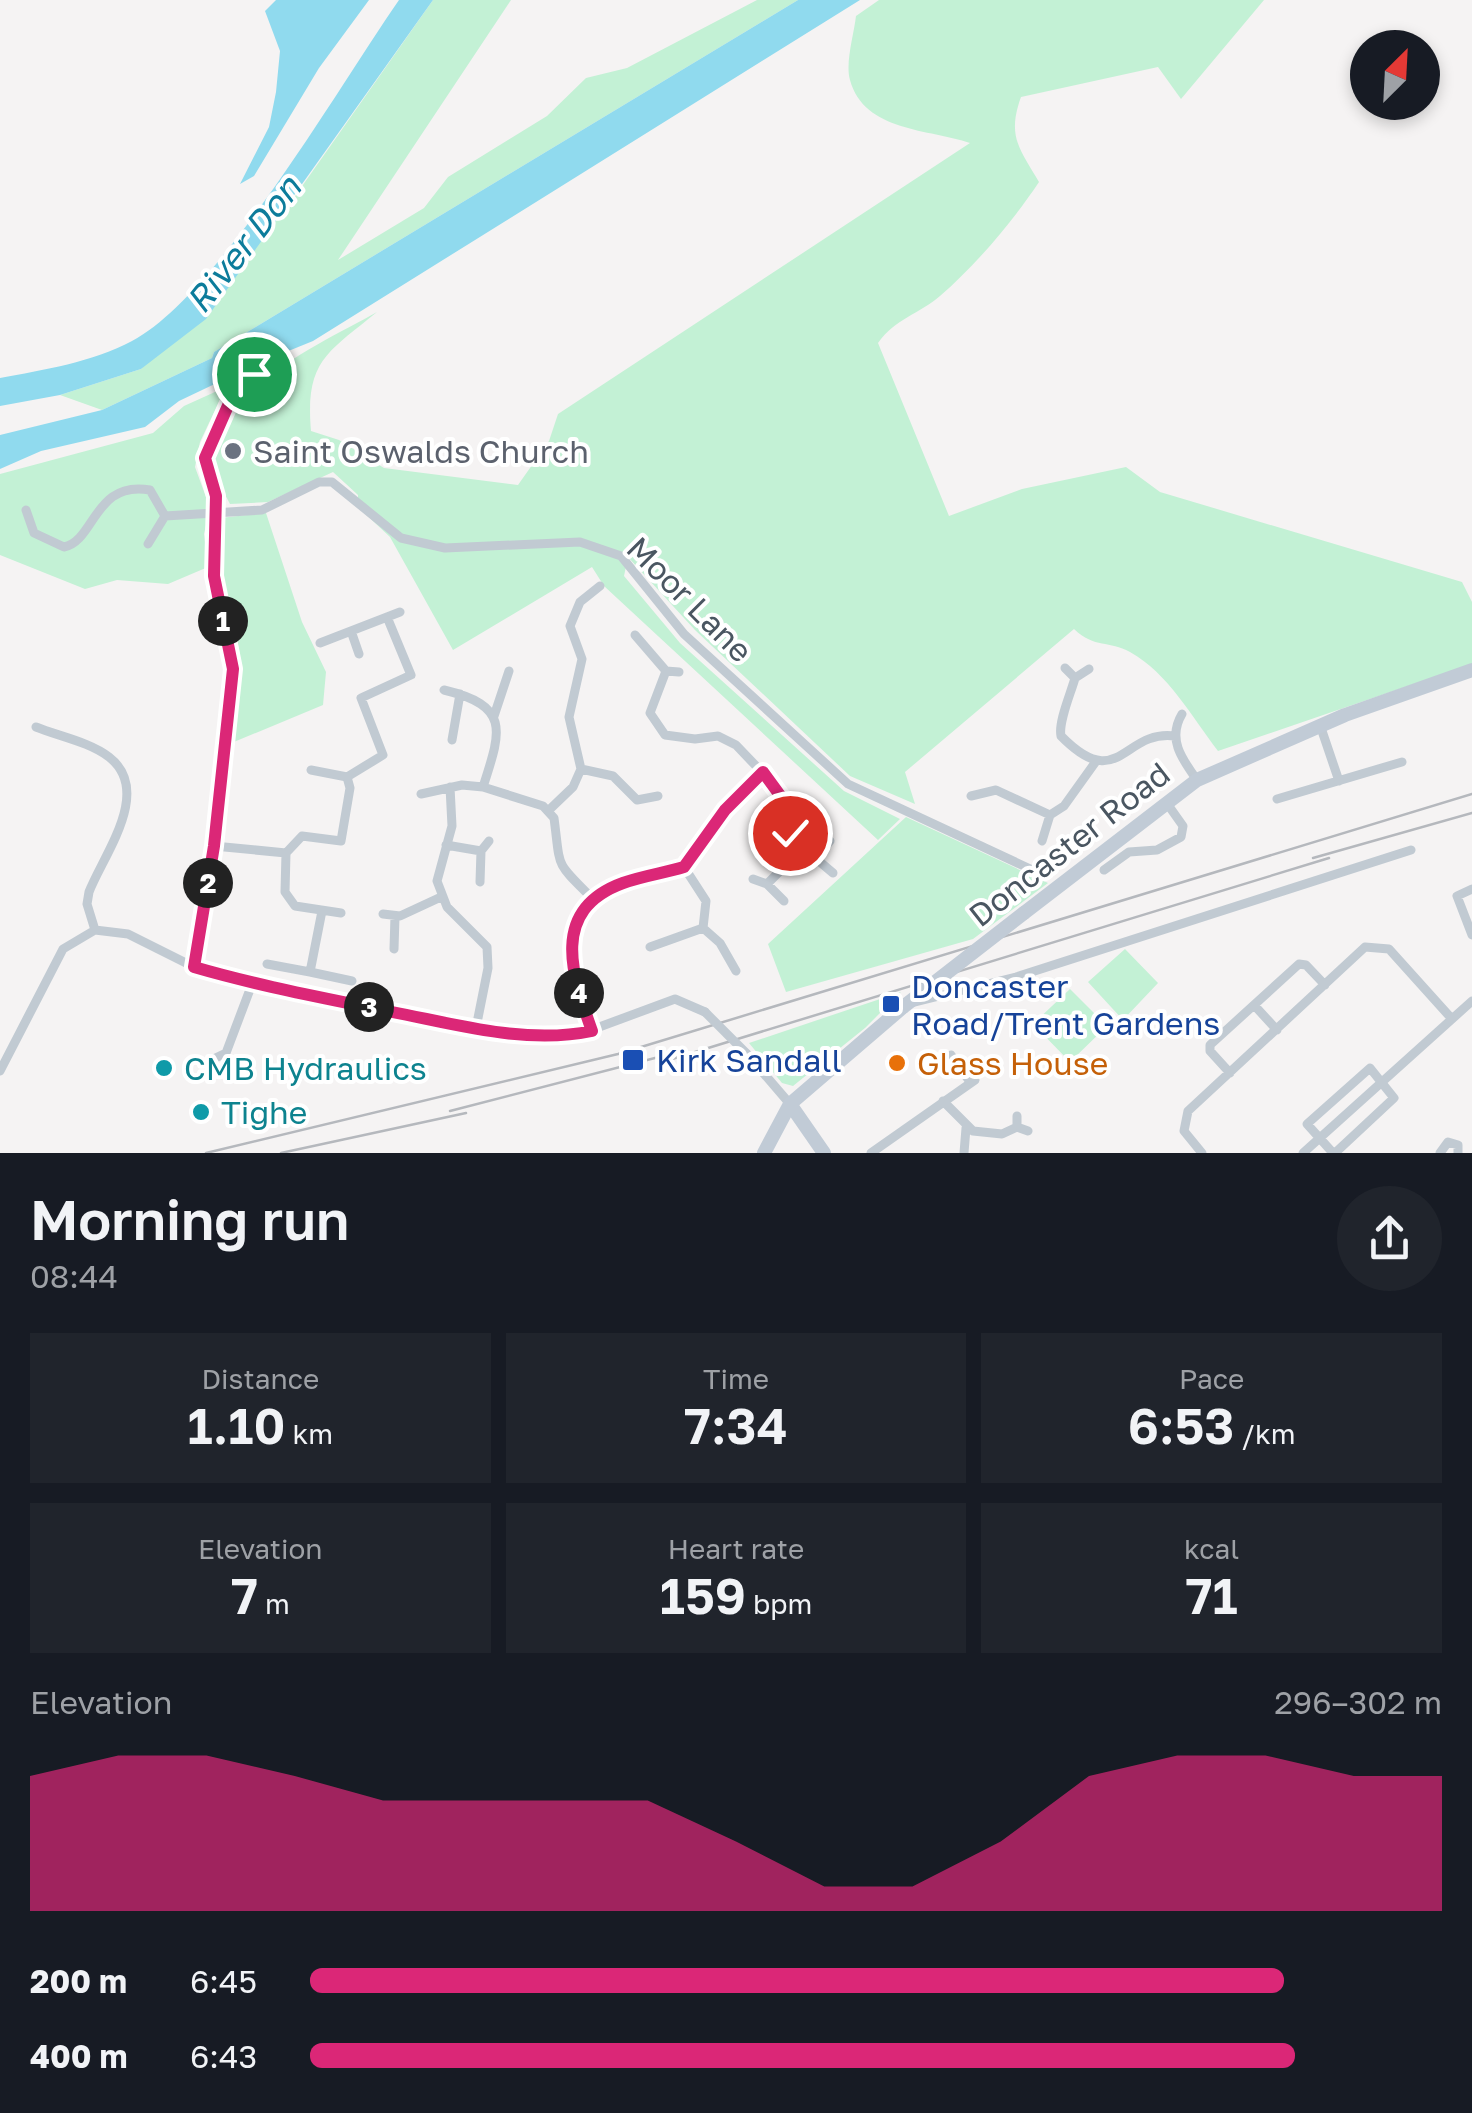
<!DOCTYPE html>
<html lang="en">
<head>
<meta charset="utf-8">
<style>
	:root { --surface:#171b24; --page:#20242c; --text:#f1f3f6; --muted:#9ea1a6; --accent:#db2777 }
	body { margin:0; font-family:"Golos Text",sans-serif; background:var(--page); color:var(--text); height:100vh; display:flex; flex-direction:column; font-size:38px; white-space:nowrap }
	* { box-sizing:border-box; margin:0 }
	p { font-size:32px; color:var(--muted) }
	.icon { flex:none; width:55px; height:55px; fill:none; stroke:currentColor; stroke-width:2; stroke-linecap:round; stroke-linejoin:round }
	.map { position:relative; height:1153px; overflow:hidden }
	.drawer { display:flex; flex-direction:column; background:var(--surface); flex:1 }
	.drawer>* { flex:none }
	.needle { width:65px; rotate:24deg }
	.tools { position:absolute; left:1350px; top:30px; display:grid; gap:20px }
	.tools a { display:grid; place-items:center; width:90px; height:90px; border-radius:50%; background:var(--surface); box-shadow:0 5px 15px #0003; font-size:50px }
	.pin { position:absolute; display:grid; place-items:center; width:85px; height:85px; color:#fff; margin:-42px; border:5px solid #fff; border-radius:50%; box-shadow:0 2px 10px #0007 }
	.km { position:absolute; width:50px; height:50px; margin:-25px; border-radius:50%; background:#222; color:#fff; font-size:28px; line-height:50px; text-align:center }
	.round { display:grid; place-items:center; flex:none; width:105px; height:105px; border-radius:52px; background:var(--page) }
	.head { display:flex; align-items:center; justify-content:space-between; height:170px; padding:0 30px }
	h1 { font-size:55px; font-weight:600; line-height:75px }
	.stats { display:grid; grid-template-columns:repeat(3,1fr); gap:15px; height:170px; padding:10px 30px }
	.stats div { display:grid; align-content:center; border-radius:0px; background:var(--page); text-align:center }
	.stats b { font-size:50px; font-weight:600 }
	.stats small { font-size:28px; font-weight:400 }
	.stats p { font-size:28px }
	.chart { height:280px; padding:20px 30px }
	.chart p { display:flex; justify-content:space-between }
	.chart svg { width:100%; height:180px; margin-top:10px; fill:var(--accent); opacity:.7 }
	ul { padding:0 30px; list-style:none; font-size:32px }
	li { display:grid; grid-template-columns:160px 120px 1fr; align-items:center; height:75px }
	li i { height:25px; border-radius:12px; background:var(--accent) }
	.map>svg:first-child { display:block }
	.green { fill:#c3f1d5 }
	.water { fill:#90daee }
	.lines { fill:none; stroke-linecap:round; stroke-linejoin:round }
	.street { stroke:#c1cad2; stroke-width:9 }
	.secondary { stroke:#c1cbd6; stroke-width:14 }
	.rail { stroke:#b5b8bd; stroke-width:2.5 }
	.street-bridge { stroke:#c1cad2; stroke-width:9 }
	.secondary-bridge { stroke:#c1cbd6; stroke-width:14 }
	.route-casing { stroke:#fff; stroke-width:20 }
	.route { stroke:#db2777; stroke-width:12 }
	.worship-dot { fill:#6b7280; stroke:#fff; stroke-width:4 }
	.transit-dot { fill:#1a4fb4; stroke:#fff; stroke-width:4 }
	.food-dot { fill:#e8710a; stroke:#fff; stroke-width:4 }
	.culture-dot { fill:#0f9aa8; stroke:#fff; stroke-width:4 }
	.labels { text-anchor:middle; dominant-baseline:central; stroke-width:8; stroke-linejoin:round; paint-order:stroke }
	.worship-label { font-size:32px; fill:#5b616d; stroke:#fff; text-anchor:start }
	.street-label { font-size:32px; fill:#4a5661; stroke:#fff }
	.transit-label { font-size:32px; fill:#164399; stroke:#fff; text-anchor:start }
	.food-label { font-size:32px; fill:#c56008; stroke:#fff; text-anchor:start }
	.culture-label { font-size:32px; fill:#0d838f; stroke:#fff; text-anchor:start }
	.water-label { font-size:35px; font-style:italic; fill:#0c7c9b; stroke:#fff }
</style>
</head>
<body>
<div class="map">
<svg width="1472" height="1153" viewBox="0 0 1472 1153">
	<rect width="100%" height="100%" fill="#f5f3f3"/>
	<!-- green -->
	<path class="green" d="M 433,0 L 511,0 L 338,260 L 424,208 L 448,177 L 547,116 L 586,78 L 627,68 L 757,0 L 798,0 L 214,352 L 212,358 L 102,410 L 60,395 L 141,369 L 286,209 Z
		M 879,0 L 1264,0 L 1181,99 L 1158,67 L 1021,97 C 1007,136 1019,148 1039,182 C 1013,221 976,265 940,296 C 919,314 895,319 878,343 L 949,516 L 1022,489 L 1126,467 L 1160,492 L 1462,582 L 1472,602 L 1472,664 L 1218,751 C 1192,717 1168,673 1130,652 C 1109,640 1095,649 1074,629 L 905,772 L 915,804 L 850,776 L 695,630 L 628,557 L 624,576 L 680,643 L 844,791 L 900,819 L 878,840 L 604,586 L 592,567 L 453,650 L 390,537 L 358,507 L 358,495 L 333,472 L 268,502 L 230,504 C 225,493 212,475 212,462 C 212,391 324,342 377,312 C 327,353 305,361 311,431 L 339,440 L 384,468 L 518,485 L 549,441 L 558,414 L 970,143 C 930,129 864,132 850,80 C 845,63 854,34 856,16 Z
		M 226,387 L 200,442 L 195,467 L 210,508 L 204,534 L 208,567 L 168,584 L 117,580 L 85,589 L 0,555 L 0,474 L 153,433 L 184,406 Z
		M 266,513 L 302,622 L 326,672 L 323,705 L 229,744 C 233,719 242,690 241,665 C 238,617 205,568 220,518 Z
		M 906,817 L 1048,883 L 973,939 L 786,992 L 768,944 Z
		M 1125,949 L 1158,983 L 1123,1020 L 1088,982 Z
		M 1070,989 L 1107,1026 L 1070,1062 L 1033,1024 Z
		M 901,992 L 865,1028 L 793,1086 L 782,1083 L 749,1043 Z"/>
	<!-- water -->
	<path class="water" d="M 276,0 L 369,0 L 319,68 L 254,176 L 240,184 L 269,127 L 276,92 L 280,51 L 265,11 Z
		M 399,0 L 433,0 L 206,319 L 141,369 L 60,395 L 0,406 L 0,378 C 43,370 93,362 132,341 C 219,295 339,86 399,0 Z
		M 798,0 L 860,0 L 313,341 L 281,354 L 245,360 L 221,381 L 179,401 L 145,427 L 41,451 L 0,469 L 0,435 L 102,410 L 212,358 L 214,352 Z"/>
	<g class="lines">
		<!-- street -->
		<path class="street" d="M 26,510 L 34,533 L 64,547 C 95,541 94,480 150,490 L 165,516
			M 165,516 L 262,510 L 319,482 L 332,482 L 401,538 L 445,548 L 580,542 L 621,556 L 684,634 L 848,784 L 1041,874
			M 148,544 L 165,516
			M 351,631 L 359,654
			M 635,635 L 666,671 L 679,672
			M 320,643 L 400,612
			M 1065,668 L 1075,678 L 1089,669
			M 666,671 L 650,713 L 665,735 L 695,739 L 718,736 L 736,745 L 778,789 L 794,840 L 833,873
			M 1075,678 C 1071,693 1058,722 1061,736 C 1119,795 1123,729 1175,736
			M 444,690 C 511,706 501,731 483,787
			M 1182,714 C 1167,739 1182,759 1197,780
			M 494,716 L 509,671
			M 1320,725 L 1339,781
			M 36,727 C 58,736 90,742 109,757 C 153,791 104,854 89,892 L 87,904 L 95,930
			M 452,740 L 460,694
			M 581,769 L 613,776 L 637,800 L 658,796
			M 311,770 L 347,777 L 383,755 L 361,698 L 411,675 L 387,617
			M 450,787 L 452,826 L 437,881 L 447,907 L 487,947 L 488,968 L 476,1028
			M 421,794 L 462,785 L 483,787 L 543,806 L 554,818 C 561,871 554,860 594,900
			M 971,796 L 996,790 L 1050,815 L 1064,806 L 1097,760
			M 1277,799 L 1402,762
			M 549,810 L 573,787 L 581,769 L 569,717 L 582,659 L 570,626 L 580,602 L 600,586
			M 1042,841 L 1050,815
			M 446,845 L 481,851
			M 214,846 L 286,853
			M 286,853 L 302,836 L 341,841 L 350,788 L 347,777
			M 286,853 L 285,892 L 295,906 L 341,913
			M 817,857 L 830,841
			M 1104,870 L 1129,852 L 1157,850 L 1181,837 L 1183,826 L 1166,802
			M 753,879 L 767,884 L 784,901
			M 480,882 L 481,851 L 489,841
			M 767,884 L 803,848
			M 1472,889 L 1457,896 L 1472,935
			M 383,914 L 400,916 L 441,897
			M 703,928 L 720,943 L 736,971
			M 650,947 L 703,928 L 706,901 L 684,867
			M 394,949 L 395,916
			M 267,964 L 310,972 L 322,911
			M 194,967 L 214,846 L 233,669 L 214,577 L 216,496 L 205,458 L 234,392 L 267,367
			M 310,972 L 352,981
			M 911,1003 L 1016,977 L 1411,850
			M 1254,1005 L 1277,1030
			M 591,1031 C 573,975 549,910 623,883 C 642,876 664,873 684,867 L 725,810 L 763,772
			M 747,1054 L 790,1104
			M 951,1055 L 970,1082
			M 205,1063 L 226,1053 L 252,984
			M 0,1071 L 63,949 L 95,930 L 128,934 L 194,967 L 252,984 L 476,1028 L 545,1035 L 583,1033 L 675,999 L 705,1012
			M 1230,1073 L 1210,1051 L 1210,1045 L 1299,964 L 1306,965 L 1325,985
			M 943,1101 L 973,1131 L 1002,1134 L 1017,1127
			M 1017,1116 L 1017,1127 L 1028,1131
			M 871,1153 L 975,1080
			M 964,1153 L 966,1128
			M 1202,1153 L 1184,1131 L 1188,1111 L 1365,947 L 1389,949 L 1452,1019
			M 1303,1153 L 1472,1001
			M 1333,1153 L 1307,1124 L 1370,1068 L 1394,1098 L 1335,1153
			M 1440,1153 L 1448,1142 L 1458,1145 L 1458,1153"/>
		<!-- secondary -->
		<path class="secondary" d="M 1024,913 L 1197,780 L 1345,715 L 1472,670
			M 790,1104 L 824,1153
			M 764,1153 L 790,1104 L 903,1007"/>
		<!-- rail -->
		<path class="rail" d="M 1313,858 L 1472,813
			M 669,1060 L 1329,858
			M 450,1111 L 682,1051
			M 206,1153 L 618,1054 L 1472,794
			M 281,1153 L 466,1113"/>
		<!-- street-bridge -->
		<path class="street-bridge" d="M 705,1012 L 747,1054"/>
		<!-- secondary-bridge -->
		<path class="secondary-bridge" d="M 903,1007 L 1024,913"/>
	</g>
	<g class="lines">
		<!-- route casing -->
		<g class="route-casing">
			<path id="route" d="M 254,374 L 234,392 L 205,458 L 216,496 L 214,576 L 233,669 L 214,846 L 194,967 C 259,986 325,998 392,1012 C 455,1024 526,1045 592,1031 C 572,975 549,910 623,883 C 642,876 664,873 684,867 L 725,810 L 763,772 L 782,798 L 790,833"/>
		</g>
		<!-- route -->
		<use href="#route" class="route"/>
	</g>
	<!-- markers -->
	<circle class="worship-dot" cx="233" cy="451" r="10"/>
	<g class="transit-dot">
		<rect x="881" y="994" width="20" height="20" rx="5"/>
		<rect x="621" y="1048" width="24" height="24" rx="5"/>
	</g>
	<circle class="food-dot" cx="897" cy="1063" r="10"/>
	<g class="culture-dot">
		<circle cx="164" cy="1068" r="10"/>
		<circle cx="201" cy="1112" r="10"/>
	</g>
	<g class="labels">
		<!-- worship labels -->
		<g class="worship-label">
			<text x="253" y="451">Saint Oswalds Church</text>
		</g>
		<!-- street labels -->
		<g class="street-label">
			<text transform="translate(690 599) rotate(45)">Moor Lane</text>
			<text transform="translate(1069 844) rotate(-38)">Doncaster Road</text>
		</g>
		<!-- transit labels -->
		<g class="transit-label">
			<text x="911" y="986">Doncaster<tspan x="911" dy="37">Road/Trent Gardens</tspan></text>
			<text x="656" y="1060">Kirk Sandall</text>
		</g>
		<!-- food labels -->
		<g class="food-label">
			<text x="917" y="1063">Glass House</text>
		</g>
		<!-- culture labels -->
		<g class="culture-label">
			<text x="184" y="1068">CMB Hydraulics</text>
			<text x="221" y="1112">Tighe</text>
		</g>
		<!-- water labels -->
		<g class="water-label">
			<text transform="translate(243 244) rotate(-52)">River Don</text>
		</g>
	</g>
</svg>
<div class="tools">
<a><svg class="needle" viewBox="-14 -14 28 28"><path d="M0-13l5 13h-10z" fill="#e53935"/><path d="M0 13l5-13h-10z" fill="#9ea1a6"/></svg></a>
</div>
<div class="pin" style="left:254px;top:374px;background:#1e9e55"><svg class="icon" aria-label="arrive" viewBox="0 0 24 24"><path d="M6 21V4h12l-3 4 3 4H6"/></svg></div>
<div class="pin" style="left:790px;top:833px;background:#d93025"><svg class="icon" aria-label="check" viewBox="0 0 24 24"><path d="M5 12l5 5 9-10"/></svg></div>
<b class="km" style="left:223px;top:621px">1</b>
<b class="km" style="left:208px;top:883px">2</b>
<b class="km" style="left:369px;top:1007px">3</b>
<b class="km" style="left:579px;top:993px">4</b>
</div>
<section class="drawer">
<div class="head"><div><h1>Morning run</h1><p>08:44</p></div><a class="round"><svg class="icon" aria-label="share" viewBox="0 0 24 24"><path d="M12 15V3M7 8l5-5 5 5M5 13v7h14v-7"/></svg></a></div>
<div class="stats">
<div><p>Distance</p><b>1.10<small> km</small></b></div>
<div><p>Time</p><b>7:34</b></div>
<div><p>Pace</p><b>6:53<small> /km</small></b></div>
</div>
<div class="stats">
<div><p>Elevation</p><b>7<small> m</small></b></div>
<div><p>Heart rate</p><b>159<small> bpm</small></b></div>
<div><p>kcal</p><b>71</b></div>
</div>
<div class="chart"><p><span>Elevation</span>296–302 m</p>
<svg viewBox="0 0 160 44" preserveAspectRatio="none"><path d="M0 44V11L10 6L20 6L30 11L40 17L50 17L60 17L70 17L80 27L90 38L100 38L110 27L120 11L130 6L140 6L150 11L160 11V44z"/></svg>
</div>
<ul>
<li><b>200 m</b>6:45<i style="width:86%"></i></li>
<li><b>400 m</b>6:43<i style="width:87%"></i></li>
</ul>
</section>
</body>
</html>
